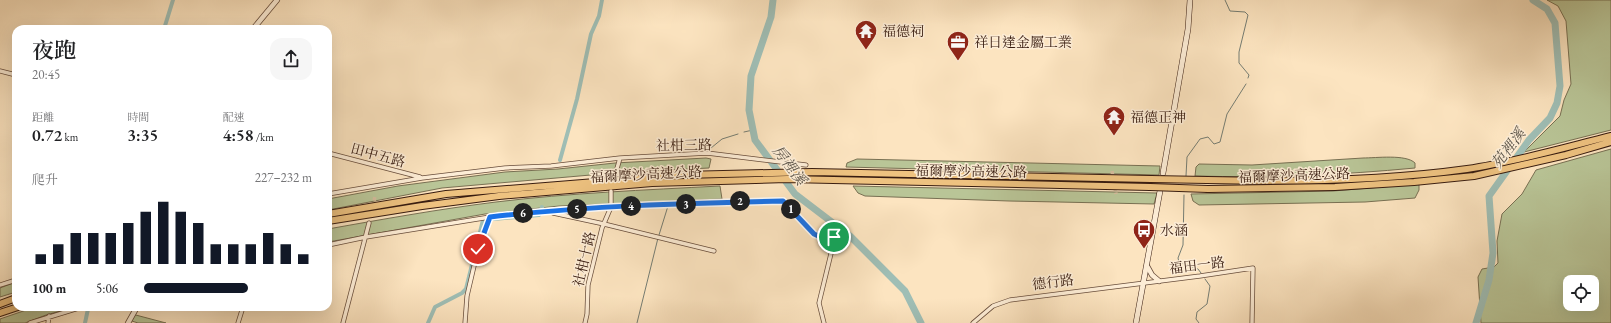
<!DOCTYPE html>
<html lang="zh-TW">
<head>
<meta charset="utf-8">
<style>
	:root { --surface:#fff; --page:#f6f6f6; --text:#202124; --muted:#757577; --accent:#111827 }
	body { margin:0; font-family:"EB Garamond","Noto Serif TC",serif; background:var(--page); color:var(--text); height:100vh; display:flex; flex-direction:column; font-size:15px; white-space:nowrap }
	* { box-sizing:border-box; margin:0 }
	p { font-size:13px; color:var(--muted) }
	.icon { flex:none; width:22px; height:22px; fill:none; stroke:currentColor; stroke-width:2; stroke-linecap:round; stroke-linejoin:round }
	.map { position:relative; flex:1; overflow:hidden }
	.drawer { position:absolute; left:12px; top:25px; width:320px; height:286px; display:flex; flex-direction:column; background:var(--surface); border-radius:12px; box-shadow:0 4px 16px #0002 }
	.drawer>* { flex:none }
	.fabs { position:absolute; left:1563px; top:275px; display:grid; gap:8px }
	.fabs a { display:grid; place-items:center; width:36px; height:36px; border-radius:8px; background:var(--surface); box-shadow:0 4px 16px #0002; font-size:20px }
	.pin { position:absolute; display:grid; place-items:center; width:34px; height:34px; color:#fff; margin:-17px; border:2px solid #fff; border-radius:50%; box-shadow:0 1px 4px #0007 }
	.km { position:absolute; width:20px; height:20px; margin:-10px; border-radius:50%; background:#222; color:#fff; font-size:11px; line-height:20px; text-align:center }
	.round { display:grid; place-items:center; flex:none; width:42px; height:42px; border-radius:12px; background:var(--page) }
	.overview { display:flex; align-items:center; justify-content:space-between; height:68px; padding:0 20px }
	h1 { font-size:22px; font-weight:600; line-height:30px }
	.figures { display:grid; grid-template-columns:repeat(3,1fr); gap:6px; height:68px; padding:4px 20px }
	.figures div { display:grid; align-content:center }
	.figures b { font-size:17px; font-weight:600 }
	.figures small { font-size:11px; font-weight:400 }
	.figures p { font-size:11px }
	.chart { height:112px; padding:8px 20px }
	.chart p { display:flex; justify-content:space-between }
	.chart svg { width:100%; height:72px; margin-top:4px; stroke:var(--accent); stroke-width:6 }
	ul { padding:0 20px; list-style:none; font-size:13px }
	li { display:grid; grid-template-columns:64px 48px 1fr; align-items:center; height:30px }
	li i { height:10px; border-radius:5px; background:var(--accent) }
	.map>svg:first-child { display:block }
	.green { fill:#b9c597; stroke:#787053; fill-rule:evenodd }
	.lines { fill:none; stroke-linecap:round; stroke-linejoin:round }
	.stream { stroke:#757d73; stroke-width:1 }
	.canal { stroke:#9fbeb5; stroke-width:4 }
	.river { stroke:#9fbeb5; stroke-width:7 }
	.minor-tunnel { stroke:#d5bc9d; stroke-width:3.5; stroke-dasharray:3.5 2; stroke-linecap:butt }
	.minor-casing { stroke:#684d3b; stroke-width:5 }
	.tertiary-casing { stroke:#684d3b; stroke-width:6 }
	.secondary-casing { stroke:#371b0f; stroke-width:6 }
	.motorway-casing { stroke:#371b0f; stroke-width:8 }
	.minor { stroke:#fdedd6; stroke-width:3.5 }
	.tertiary { stroke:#fdedd6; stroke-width:4.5 }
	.secondary { stroke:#fdedd6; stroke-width:5 }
	.motorway { stroke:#eec280; stroke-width:6 }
	.motorway-bridge-casing { stroke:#371b0f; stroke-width:8; stroke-linecap:butt }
	.motorway-bridge { stroke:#eec280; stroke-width:6 }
	.route-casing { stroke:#fff; stroke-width:8 }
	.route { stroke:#1a73e8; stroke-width:5 }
	.labels { text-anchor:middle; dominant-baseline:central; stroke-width:3; stroke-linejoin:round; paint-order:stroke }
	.poi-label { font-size:14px; fill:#371b0f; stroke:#fdedd6; text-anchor:start }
	.street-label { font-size:14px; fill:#371b0f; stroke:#fdedd6 }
	.water-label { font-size:15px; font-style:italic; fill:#5b5449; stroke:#fdedd6 }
</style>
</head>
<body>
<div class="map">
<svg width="1611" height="323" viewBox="0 0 1611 323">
	<rect width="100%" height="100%" fill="#fce4c0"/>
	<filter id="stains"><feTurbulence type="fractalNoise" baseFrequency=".005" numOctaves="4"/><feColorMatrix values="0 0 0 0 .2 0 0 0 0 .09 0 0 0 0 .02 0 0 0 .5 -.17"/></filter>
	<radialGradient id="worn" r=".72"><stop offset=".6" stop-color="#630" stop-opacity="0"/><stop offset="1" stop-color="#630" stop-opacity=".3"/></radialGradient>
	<!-- green -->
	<path class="green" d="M 1547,0 L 1611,0 L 1611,130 L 1524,152 L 1560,116 L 1564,100 L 1571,84 L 1566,21 L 1558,6 Z
		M 1611,149 L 1611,323 L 1481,323 L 1478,277 L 1482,269 L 1494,267 L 1498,263 L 1497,241 L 1502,214 L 1522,194 L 1536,170 ZM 1570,282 L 1592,282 L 1592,304 L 1570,304 Z
		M 706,158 L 711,159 L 709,168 L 625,172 L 442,188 L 328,210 L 328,199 L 398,186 L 505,172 L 558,169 L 615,163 Z
		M 1363,158 C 1376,158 1406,154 1415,163 L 1415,168 C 1342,175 1268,178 1195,176 L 1196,167 L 1199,164 L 1252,165 Z
		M 857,159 L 1160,166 L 1159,175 L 846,167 L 847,163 Z
		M 1419,184 L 1419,190 L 1415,198 L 1365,202 L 1199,205 L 1193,201 L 1191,194 L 1333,191 Z
		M 720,186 L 722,199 L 559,206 L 485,214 L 328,242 L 328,229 C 384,219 440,209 496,202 C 570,193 645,190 720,186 Z
		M 853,186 L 1157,193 L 1154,204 L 1009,201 L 865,196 L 858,193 Z
		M 16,282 L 16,292 L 0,297 L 0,288 Z
		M 35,307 L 75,307 L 46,315 L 25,323 L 0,323 L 0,319 Z
		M 132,314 L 166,323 L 138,323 L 129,320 Z"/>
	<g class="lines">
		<!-- stream -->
		<path class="stream" d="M 1225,0 L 1230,11 L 1245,12 L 1248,15 L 1239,52 L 1239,63 L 1249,75 L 1248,78
			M 744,132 L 753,130
			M 711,148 L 722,139 L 738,134
			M 1186,176 L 1187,157 L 1200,139 L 1208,137 L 1214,144 L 1220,142 L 1227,114 L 1246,84
			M 1184,195 L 1183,245 L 1178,258 L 1179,262 L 1198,269 L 1201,273
			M 659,235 L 668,206
			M 637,323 L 658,238
			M 1199,323 L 1196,319 L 1197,312 L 1207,304 L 1210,286 L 1205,279"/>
		<!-- canal -->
		<path class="canal" d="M 164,29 L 173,0
			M 560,160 L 577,99 L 591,34 L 599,16 L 602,0
			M 494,219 L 539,215 L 542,207
			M 85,323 L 88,309
			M 428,323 L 435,307 L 462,293 L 466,289 L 483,220"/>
		<!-- river -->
		<path class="river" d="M 773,0 L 771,17 L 751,76 L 749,110 L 755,140 L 795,194 L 850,236 L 905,291 L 921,323
			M 1476,323 L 1489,280 L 1493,253 L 1489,196 L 1529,140 L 1550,118 L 1557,103 L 1560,86 L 1555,23 L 1547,9 L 1533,0"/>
		<!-- minor-tunnel -->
		<path class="minor-tunnel" d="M 1112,171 L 1116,194
			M 373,206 L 375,196"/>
		<!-- minor casing -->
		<g class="minor-casing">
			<path id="minor" d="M 0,71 L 16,75
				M 328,153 L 420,177
				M 620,158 L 707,153 L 806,165
				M 328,194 L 422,178 L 505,168 L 551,166 L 620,158 L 616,172
				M 553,213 L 604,224 L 714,251
				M 328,245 L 366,237 L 490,217 L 538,212 L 551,212 L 611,207 L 783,201 L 814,233 L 823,238 L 835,237 L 819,303 L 824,323
				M 0,285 L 16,280
				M 30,323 L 82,307
				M 48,323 L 49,316
				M 238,323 L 243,307
				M 343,323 L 369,223
				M 465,323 L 467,296 L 478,249 L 490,217
				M 585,323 L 587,314 L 588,285 L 602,228 L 611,207 L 611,191
				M 973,323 L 993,306 L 1010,300 L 1200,276 L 1253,268 L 1252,323"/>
		</g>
		<!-- tertiary casing -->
		<g class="tertiary-casing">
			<path id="tertiary" d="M 253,29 L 277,0
				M 1147,266 L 1152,275 L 1159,281
				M 128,323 L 137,307"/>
		</g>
		<!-- secondary casing -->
		<g class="secondary-casing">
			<path id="secondary" d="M 1163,173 L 1188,29 L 1190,0
				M 1136,323 L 1160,191"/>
		</g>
		<!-- motorway casing -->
		<g class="motorway-casing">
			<path id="motorway" d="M 1207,180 C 1293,182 1381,181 1467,169 C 1515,162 1563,148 1611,136
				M 1208,189 L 1335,187 L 1414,182 L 1474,176 L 1566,155 L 1611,142
				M 328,214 L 446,194 L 682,175 L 812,172 L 1151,179
				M 328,221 L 422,206 L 499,196 L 652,183 L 787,179 L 1150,187
				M 0,304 L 16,298
				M 0,313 L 18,307"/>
		</g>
		<!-- minor -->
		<use href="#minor" class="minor"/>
		<!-- tertiary -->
		<use href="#tertiary" class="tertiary"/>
		<!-- secondary -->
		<use href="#secondary" class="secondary"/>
		<!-- motorway -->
		<use href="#motorway" class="motorway"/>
		<!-- motorway-bridge casing -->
		<g class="motorway-bridge-casing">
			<path id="motorway-bridge" d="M 1151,179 L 1207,180
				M 1150,187 L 1208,189"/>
		</g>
		<!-- motorway-bridge -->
		<use href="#motorway-bridge" class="motorway-bridge"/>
	</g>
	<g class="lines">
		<!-- route casing -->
		<g class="route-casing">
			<path id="route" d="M 478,249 L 490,217 C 587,206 685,203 783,201 L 814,234 L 823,238 L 834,237"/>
		</g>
		<!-- route -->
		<use href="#route" class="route"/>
	</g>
	<!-- icons -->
	<defs>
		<g id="temple-pin" transform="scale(1.15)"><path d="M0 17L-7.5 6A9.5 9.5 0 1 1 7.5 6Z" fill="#8f2418" stroke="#fdedd6"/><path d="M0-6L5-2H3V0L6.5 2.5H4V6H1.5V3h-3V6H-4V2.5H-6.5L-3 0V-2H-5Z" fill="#fff"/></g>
		<g id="office-pin" transform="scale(1.15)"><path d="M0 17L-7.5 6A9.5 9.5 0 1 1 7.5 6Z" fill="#8f2418" stroke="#fdedd6"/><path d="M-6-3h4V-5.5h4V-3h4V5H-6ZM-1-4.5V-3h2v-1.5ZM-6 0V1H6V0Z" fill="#fff"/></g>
		<g id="bus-pin" transform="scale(1.15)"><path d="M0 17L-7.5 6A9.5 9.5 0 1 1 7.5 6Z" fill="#8f2418" stroke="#fdedd6"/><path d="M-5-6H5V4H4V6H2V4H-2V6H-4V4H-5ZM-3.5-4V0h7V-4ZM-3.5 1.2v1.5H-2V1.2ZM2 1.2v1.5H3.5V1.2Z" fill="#fff"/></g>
	</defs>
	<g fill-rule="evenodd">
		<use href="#temple-pin" x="866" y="31"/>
		<use href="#office-pin" x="958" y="42"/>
		<use href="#temple-pin" x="1114" y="117"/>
		<use href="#bus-pin" x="1144" y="230"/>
	</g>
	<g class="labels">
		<!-- poi labels -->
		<g class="poi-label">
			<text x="882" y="31">福德祠</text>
			<text x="974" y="42">祥日達金屬工業</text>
			<text x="1130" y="117">福德正神</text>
			<text x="1160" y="230">水涵</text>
		</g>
		<!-- street labels -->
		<g class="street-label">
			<text transform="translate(684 145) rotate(-1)">社柑三路</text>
			<text transform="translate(378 155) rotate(15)">田中五路</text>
			<text transform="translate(971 171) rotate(1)">福爾摩沙高速公路</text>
			<text transform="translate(646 174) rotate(-3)">福爾摩沙高速公路</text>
			<text transform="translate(1294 175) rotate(-2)">福爾摩沙高速公路</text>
			<text transform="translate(584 259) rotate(-77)">社柑十路</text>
			<text transform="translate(1197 265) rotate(-7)">福田一路</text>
			<text transform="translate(1053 282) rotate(-7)">德行路</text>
		</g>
		<!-- water labels -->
		<g class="water-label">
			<text transform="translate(1508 148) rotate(-53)">苑裡溪</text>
			<text transform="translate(790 165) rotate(53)">房裡溪</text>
		</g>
	</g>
	<rect width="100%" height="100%" filter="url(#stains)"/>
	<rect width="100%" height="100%" fill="url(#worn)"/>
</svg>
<div class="fabs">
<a><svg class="icon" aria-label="locate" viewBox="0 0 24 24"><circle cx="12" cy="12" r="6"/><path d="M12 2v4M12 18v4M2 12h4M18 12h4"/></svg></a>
</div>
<div class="pin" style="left:834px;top:237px;background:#1e9e55"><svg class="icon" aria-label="arrive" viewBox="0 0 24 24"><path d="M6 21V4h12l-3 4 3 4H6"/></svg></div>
<div class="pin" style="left:478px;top:249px;background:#d93025"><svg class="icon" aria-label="check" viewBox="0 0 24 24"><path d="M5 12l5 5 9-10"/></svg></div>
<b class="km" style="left:791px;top:209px">1</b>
<b class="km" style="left:740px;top:201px">2</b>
<b class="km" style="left:686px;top:204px">3</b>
<b class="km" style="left:631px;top:206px">4</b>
<b class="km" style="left:577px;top:209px">5</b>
<b class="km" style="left:523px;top:213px">6</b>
<section class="drawer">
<div class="overview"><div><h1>夜跑</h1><p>20:45</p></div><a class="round"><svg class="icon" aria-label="share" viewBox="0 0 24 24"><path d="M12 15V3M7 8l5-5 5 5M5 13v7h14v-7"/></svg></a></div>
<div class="figures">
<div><p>距離</p><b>0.72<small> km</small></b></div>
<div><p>時間</p><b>3:35</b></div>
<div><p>配速</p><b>4:58<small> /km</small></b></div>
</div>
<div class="chart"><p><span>爬升</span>227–232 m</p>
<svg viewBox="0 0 160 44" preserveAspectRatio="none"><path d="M5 44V38M15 44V32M25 44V25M35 44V25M45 44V25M55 44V19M65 44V12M75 44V6M85 44V12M95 44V19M105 44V32M115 44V32M125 44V32M135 44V25M145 44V32M155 44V38"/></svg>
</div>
<ul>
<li><b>100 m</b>5:06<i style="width:62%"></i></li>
</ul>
</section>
</div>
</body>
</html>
